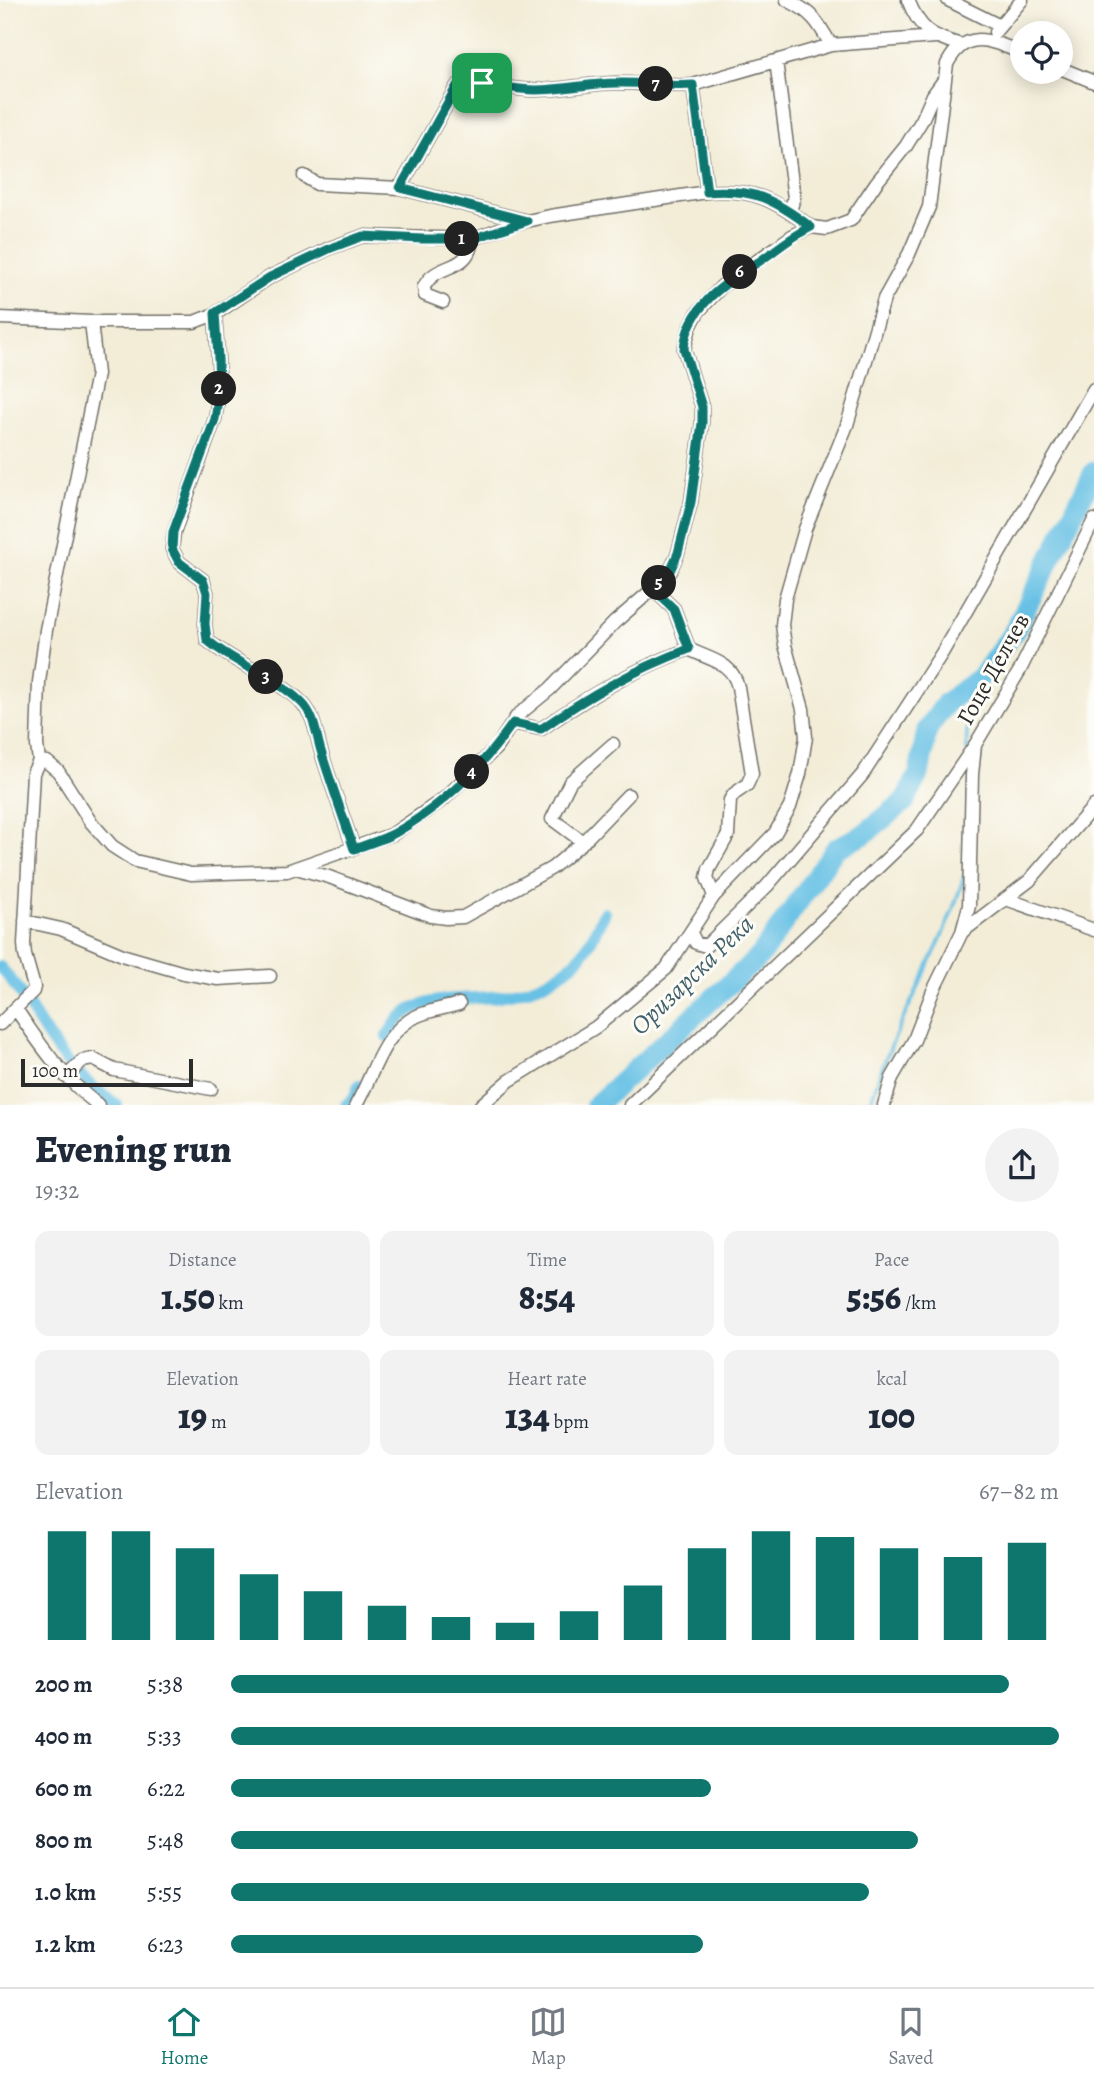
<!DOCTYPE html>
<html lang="en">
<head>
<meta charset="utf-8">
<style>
	:root { --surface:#fff; --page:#f2f2f3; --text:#1f2937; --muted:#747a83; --line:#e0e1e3; --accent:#0f766e }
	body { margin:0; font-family:Alegreya,serif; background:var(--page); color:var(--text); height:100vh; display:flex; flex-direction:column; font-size:26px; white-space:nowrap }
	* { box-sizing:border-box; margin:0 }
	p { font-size:23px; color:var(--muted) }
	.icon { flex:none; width:38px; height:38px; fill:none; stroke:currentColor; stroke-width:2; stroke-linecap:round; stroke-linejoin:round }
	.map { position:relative; height:1105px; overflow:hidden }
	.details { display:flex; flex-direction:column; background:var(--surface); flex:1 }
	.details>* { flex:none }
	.tools { position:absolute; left:1010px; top:21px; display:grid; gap:14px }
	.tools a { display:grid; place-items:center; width:63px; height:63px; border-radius:50%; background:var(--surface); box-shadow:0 4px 18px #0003; font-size:35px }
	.scale { position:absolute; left:21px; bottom:18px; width:172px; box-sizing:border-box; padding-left:7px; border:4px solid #2b2b2b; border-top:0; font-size:19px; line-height:24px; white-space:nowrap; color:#2b2b2b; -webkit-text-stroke:5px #fdfcf7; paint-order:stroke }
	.pin { position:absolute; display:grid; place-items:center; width:60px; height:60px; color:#fff; margin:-30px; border-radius:14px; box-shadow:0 4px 10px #0006 }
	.km { position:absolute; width:35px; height:35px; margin:-18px; border-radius:50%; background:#222; color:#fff; font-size:19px; line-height:35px; text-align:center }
	.round { display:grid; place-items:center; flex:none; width:74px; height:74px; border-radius:37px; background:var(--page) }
	.summary { display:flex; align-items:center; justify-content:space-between; height:119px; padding:0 35px }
	h1 { font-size:38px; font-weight:800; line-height:52px }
	.metrics { display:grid; grid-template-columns:repeat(3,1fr); gap:10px; height:119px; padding:7px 35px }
	.metrics div { display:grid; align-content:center; border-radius:14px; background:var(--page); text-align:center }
	.metrics b { font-size:35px; font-weight:800 }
	.metrics small { font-size:19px; font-weight:400 }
	.metrics p { font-size:19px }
	.chart { height:196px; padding:14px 35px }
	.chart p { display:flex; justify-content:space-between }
	.chart svg { width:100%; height:126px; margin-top:7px; stroke:var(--accent); stroke-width:6 }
	ul { padding:0 35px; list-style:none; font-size:23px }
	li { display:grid; grid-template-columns:112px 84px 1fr; align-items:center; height:52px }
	li i { height:18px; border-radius:9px; background:var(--accent) }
	.dock { display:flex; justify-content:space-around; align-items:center; height:98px; border-top:2px solid var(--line); background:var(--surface); font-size:19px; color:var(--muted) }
	.dock a { display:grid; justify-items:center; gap:4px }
	.dock .active { color:var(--accent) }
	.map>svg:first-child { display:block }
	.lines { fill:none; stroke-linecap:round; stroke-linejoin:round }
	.stream { stroke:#67c1e5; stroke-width:3.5 }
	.canal { stroke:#67c1e5; stroke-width:12 }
	.river { stroke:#67c1e5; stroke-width:21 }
	.street-casing { stroke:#716f68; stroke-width:15 }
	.street { stroke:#fff; stroke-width:12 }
	.route-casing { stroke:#fff; stroke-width:14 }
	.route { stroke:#0f766e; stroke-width:9 }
	.labels { text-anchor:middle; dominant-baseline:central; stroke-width:6; stroke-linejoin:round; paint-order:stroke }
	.street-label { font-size:24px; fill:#2b2b2b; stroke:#fdfcf7 }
	.water-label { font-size:26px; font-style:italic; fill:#40606c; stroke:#fdfcf7 }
</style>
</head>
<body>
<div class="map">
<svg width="1094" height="1105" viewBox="0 0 1094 1105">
	<rect width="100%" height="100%" fill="#fdfcf7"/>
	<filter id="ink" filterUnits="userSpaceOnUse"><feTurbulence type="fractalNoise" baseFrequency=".0143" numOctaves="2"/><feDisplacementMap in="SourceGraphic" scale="14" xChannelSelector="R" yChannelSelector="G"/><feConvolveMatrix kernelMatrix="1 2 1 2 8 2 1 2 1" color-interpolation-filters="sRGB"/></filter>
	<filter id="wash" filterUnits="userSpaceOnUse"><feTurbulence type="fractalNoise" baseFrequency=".00686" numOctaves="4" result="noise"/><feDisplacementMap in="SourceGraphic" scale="28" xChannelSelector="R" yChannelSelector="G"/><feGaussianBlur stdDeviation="1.57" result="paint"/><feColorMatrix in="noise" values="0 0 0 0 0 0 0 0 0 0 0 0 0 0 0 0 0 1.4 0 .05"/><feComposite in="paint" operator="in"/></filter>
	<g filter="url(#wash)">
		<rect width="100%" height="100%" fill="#f3edd8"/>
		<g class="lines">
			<!-- stream -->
			<path class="stream" d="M 967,750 C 965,722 972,701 983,675
				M 870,1105 C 892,1025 941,956 964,876"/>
			<!-- canal -->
			<path class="canal" d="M 0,967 C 27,996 41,1032 67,1062 C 81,1078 99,1093 117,1105
				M 387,1036 C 391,1031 395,1023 400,1018 C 425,994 467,1001 499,996 C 526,992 552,982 573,964 C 587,952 596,930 604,913
				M 346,1105 L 354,1098 L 359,1086"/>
			<!-- river -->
			<path class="river" d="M 596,1105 L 760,956 L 836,848 L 863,835 L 905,801 L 919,774 L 927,730 L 946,703 L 983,675 L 1015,630 L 1094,472"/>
		</g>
	</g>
	<g filter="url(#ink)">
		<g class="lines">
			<!-- street casing -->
			<g class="street-casing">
				<path id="street" d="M 787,0 C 812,12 818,22 831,45
					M 908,0 C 920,30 930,36 961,45
					M 948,0 L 1000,26
					M 995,32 L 1022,0
					M 776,61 L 794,198 L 790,211
					M 1060,68 L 1094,82
					M 693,85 L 707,192
					M 304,176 L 317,184 L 400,188 L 527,221
					M 400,188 L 457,86 L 464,82 L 471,81 C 493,85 514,90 536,90 C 563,90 590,83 617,83 C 643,83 668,87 693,85 L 831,45 L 935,37
					M 443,302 L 425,295 L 424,287 C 436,261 469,274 472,239
					M 215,314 C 217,349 222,383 215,419 L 174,532 L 172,549 L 179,562 L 203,580 L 207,593 L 205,624 L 207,640 C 236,665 274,676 301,702 C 315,715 316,735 321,751 C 331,784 343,816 354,849
					M 0,318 L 91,322 L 194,322 L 215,314 L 270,277 L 330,248 L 363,236 L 472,239 L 513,224 L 550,216 L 707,192 C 754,188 774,200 811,227
					M 653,589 L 674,609 L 689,649 C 709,660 732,661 738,687 L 752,774 L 747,785 L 734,794 L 730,800 L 728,835 L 709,869 L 707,878 L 714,896
					M 513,723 L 541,729 C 591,695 632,670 689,649
					M 39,761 L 37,745 L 39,682 L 46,630 L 97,374 L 91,322
					M 583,842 L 552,819 L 570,782 L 613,744
					M 296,868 L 329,877 L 431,916 L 446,918 L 463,917 L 552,868 L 583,842 L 628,795
					M 1006,899 L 1094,930
					M 25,921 L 61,929 L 125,956 L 184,973 L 218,979 L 270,976
					M 962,932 L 969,906 L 972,775 L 975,745 L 1020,670 L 1094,520
					M 691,933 L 696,943 L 706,946 L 767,886 L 863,774 L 942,653 L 1094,389
					M 16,1009 C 40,1045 63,1078 98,1105
					M 0,1024 L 33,991 L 34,987 L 25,955 L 24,944 L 33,773 L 39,761 L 47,762 L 58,771 L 90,821 L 112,846 L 135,861 L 191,874 L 287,871 L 393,834 L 445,798 L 496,748 L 517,716 L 550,689 L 615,622 L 653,589 L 670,571 L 678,553 L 691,502 L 702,423 L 702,407 L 684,349 L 690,327 L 698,312 L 722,286 L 792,236 L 811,227 L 827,229 L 851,220 L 876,183 L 906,146 L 922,120 L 933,95 L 944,80
					M 66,1077 L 82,1061 L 93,1059 L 114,1070 L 211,1089
					M 356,1105 C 374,1074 382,1032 417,1016 C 430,1010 446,1008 459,1004
					M 481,1105 L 509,1081 L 596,1027 L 666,969 L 714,896 L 775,833 L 790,807 L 800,774 L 806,737 L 803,709 L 785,645 L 782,625 L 785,599 L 805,529 L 847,425 L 884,299 L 909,254 L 929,207 L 947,64 C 966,27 991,41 1022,53
					M 630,1105 L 917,830 L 975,745
					M 884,1105 L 892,1078 L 914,1040 L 933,991 L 962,932 L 1029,881 L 1094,806"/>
			</g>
			<!-- street -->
			<use href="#street" class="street"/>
		</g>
	</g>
	<g class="lines" filter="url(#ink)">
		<!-- route casing -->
		<g class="route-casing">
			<path id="route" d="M 471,81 C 493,85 514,90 536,90 C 563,90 590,83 617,83 C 643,82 668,87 693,85 L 707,192 C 754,188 775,200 811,227 C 789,238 779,248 760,261 C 728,281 687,306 684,349 L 702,407 L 702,423 L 691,502 L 678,553 L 670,571 L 653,589 L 674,609 L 689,649 C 632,671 591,694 541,729 L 513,723 C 482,767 442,806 395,833 C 382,840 367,844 354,849 C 343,816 331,784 321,751 C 316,735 315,715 301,702 C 274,676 236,665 207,640 L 205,624 L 207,593 L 203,580 L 179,562 L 172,549 L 173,532 L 215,419 C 222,383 217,349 215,313 L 270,277 L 331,248 L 363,236 L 422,239 L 472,239 L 527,221 L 400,188 L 457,86 L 464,82 Z"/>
		</g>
		<!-- route -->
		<use href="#route" class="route"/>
	</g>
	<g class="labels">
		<!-- street labels -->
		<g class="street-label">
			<text transform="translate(993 669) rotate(-61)">Гоце Делчев</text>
		</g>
		<!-- water labels -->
		<g class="water-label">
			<text transform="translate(692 975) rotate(-44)">Оризарска Река</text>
		</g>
	</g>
</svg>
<div class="tools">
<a><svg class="icon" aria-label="locate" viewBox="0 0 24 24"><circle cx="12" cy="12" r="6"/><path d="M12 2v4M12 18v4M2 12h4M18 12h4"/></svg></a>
</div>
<div class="scale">100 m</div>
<div class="pin" style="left:482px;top:83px;background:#1e9e55"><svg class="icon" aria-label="arrive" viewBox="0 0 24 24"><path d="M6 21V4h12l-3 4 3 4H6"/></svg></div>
<b class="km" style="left:462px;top:239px">1</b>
<b class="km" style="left:219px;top:389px">2</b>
<b class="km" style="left:266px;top:677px">3</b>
<b class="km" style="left:472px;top:772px">4</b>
<b class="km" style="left:659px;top:583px">5</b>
<b class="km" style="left:740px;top:272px">6</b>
<b class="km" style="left:656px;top:84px">7</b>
</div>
<section class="details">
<div class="summary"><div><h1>Evening run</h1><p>19:32</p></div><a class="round"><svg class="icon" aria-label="share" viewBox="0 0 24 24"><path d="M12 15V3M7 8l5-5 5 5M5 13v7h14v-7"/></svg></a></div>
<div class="metrics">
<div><p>Distance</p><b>1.50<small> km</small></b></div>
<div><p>Time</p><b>8:54</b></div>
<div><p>Pace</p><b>5:56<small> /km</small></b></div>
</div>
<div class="metrics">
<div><p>Elevation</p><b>19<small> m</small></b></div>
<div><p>Heart rate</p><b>134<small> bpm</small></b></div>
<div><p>kcal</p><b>100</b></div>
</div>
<div class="chart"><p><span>Elevation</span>67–82 m</p>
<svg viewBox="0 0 160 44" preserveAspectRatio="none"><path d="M5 44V6M15 44V6M25 44V12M35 44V21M45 44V27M55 44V32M65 44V36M75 44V38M85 44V34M95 44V25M105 44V12M115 44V6M125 44V8M135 44V12M145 44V15M155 44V10"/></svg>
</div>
<ul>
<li><b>200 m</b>5:38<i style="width:94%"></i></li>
<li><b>400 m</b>5:33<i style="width:100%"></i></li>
<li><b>600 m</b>6:22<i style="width:58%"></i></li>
<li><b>800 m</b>5:48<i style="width:83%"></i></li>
<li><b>1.0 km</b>5:55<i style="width:77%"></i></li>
<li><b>1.2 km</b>6:23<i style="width:57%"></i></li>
</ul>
</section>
<nav class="dock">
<a class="active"><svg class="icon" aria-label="home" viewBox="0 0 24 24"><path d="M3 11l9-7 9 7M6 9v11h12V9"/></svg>Home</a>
<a><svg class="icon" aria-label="map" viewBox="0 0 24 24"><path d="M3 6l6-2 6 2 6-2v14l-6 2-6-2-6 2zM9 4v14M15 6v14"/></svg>Map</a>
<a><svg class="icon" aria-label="saved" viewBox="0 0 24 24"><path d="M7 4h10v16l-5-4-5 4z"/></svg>Saved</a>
</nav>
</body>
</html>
